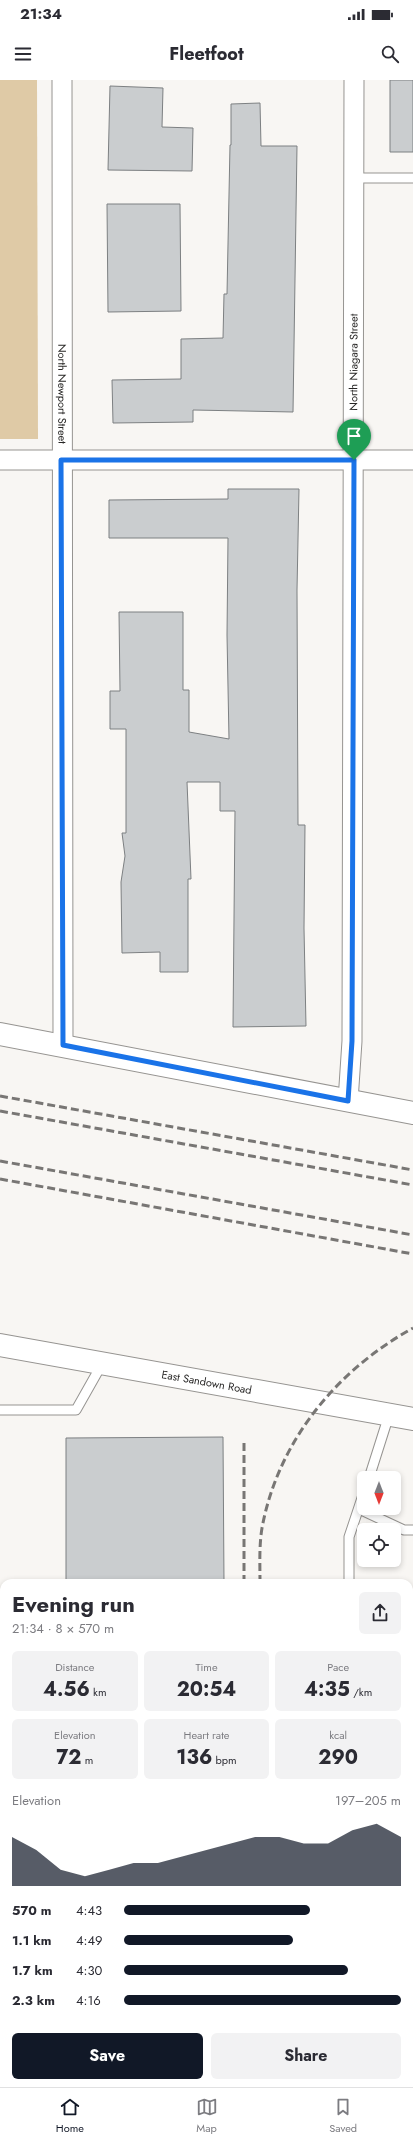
<!DOCTYPE html>
<html lang="en">
<head>
<meta charset="utf-8">
<style>
	:root { --surface:#fff; --page:#f2f2f3; --text:#2b2b33; --muted:#7c7c81; --line:#e1e1e2; --accent:#111827 }
	body { margin:0; font-family:Jost,sans-serif; background:var(--page); color:var(--text); height:100vh; display:flex; flex-direction:column; font-size:15px; white-space:nowrap }
	* { box-sizing:border-box; margin:0 }
	p { font-size:13px; color:var(--muted) }
	.icon { flex:none; width:22px; height:22px; fill:none; stroke:currentColor; stroke-width:2; stroke-linecap:round; stroke-linejoin:round }
	.map { position:relative; flex:1; overflow:hidden }
	.drawer { position:absolute; left:0px; top:1499px; width:413px; height:508px; display:flex; flex-direction:column; background:var(--surface); border-radius:12px 12px 0 0; box-shadow:0 2px 6px #0003 }
	.drawer>* { flex:none }
	.needle { width:26px; rotate:180deg }
	.controls { position:absolute; left:357px; top:1391px; display:grid; gap:8px }
	.controls a { display:grid; place-items:center; width:44px; height:44px; border-radius:6px; background:var(--surface); box-shadow:0 2px 6px #0003; font-size:20px }
	.pin { position:absolute; display:grid; place-items:center; width:34px; height:34px; color:#fff; margin:-41px -17px; border-radius:50% 50% 50% 0; rotate:-45deg; box-shadow:0 0 4px #0007 }
	.pin .icon { rotate:45deg }
	.round { display:grid; place-items:center; flex:none; width:42px; height:42px; border-radius:6px; background:var(--page) }
	.overview { display:flex; align-items:center; justify-content:space-between; height:68px; padding:0 12px }
	h1 { font-size:22px; font-weight:700; line-height:30px }
	.stats { display:grid; grid-template-columns:repeat(3,1fr); gap:6px; height:68px; padding:4px 12px }
	.stats div { display:grid; align-content:center; border-radius:6px; background:var(--page); text-align:center }
	.stats b { font-size:20px; font-weight:700 }
	.stats small { font-size:11px; font-weight:400 }
	.stats p { font-size:11px }
	.chart { height:112px; padding:8px 12px }
	.chart p { display:flex; justify-content:space-between }
	.chart svg { width:100%; height:72px; margin-top:4px; fill:var(--accent); opacity:.7 }
	.primary-button { display:flex; gap:8px; margin-top:auto; padding:8px 12px }
	.primary-button a { flex:1; height:46px; border-radius:6px; background:var(--accent); color:#fff; font-size:16px; font-weight:700; line-height:46px; text-align:center }
	.primary-button a+a { background:var(--page); color:var(--text) }
	ul { padding:0 12px; list-style:none; font-size:13px }
	li { display:grid; grid-template-columns:64px 48px 1fr; align-items:center; height:30px }
	li i { height:10px; border-radius:5px; background:var(--accent) }
	.status { display:flex; justify-content:space-between; align-items:center; height:28px; padding:0 20px; background:var(--surface); direction:ltr }
	.status svg { height:11px; fill:currentColor }
	header { display:flex; justify-content:space-between; align-items:center; height:52px; padding:0 12px; background:var(--surface); font-size:18px; font-weight:700 }
	.dock { display:flex; justify-content:space-around; align-items:center; height:56px; border-top:1px solid var(--line); background:var(--surface); font-size:11px; color:var(--muted) }
	.dock a { display:grid; justify-items:center; gap:2px }
	.dock .selected { color:var(--accent) }
	.map>svg:first-child { display:block }
	.green { fill:#dfcaa6 }
	.building { fill:#cacdcf; stroke:#7d8082 }
	.lines { fill:none; stroke-linecap:round; stroke-linejoin:round }
	.service-casing { stroke:#969491; stroke-width:11 }
	.minor-casing { stroke:#969491; stroke-width:21 }
	.tertiary-casing { stroke:#969491; stroke-width:24 }
	.service { stroke:#fff; stroke-width:9 }
	.minor { stroke:#fff; stroke-width:19 }
	.tertiary { stroke:#fff; stroke-width:22 }
	.rail { stroke:#787674; stroke-width:3; stroke-dasharray:8 4; stroke-linecap:butt }
	.route-casing { stroke:#fff; stroke-width:8 }
	.route { stroke:#1a73e8; stroke-width:5 }
	.labels { text-anchor:middle; dominant-baseline:central; stroke-width:3; stroke-linejoin:round; paint-order:stroke }
	.street-label { font-size:11px; fill:#282726; stroke:#fff }
</style>
</head>
<body>
<div class="status"><b>21:34</b><svg viewBox="0 0 49 12"><path d="M0 12V9h3v3zM5 12V6h3v6zM10 12V3h3v9zM15 12V0h3v12zM26 1h20v11H26zM47 4h2v5h-2z"/></svg></div>
<header><svg class="icon" aria-label="menu" viewBox="0 0 24 24"><path d="M4 6h16M4 12h16M4 18h16"/></svg>Fleetfoot<svg class="icon" aria-label="search" viewBox="0 0 24 24"><circle cx="10" cy="10" r="6"/><path d="M15 15l6 6"/></svg></header>
<div class="map">
<svg width="413" height="2007" viewBox="0 0 413 2007">
	<rect width="100%" height="100%" fill="#f8f6f3"/>
	<!-- green -->
	<path class="green" d="M 0,0 L 37,0 L 38,359 L 0,359 Z"/>
	<!-- building -->
	<path class="building" d="M 390,0 L 413,0 L 413,72 L 390,72 Z
		M 110,6 L 163,8 L 162,47 L 193,48 L 192,91 L 108,90 Z
		M 260,23 L 261,66 L 297,66 L 293,332 L 193,330 L 193,342 L 113,343 L 112,300 L 181,299 L 181,259 L 223,258 L 224,214 L 227,214 L 230,65 L 231,65 L 231,24 Z
		M 107,124 L 180,124 L 181,231 L 108,232 Z
		M 228,409 L 299,409 L 297,510 L 298,745 L 305,745 L 304,848 L 306,946 L 233,947 L 235,731 L 220,731 L 220,702 L 187,702 L 191,799 L 188,799 L 188,892 L 160,892 L 160,872 L 122,873 L 121,802 L 125,776 L 122,753 L 126,753 L 126,649 L 110,649 L 110,611 L 120,611 L 119,532 L 183,532 L 183,610 L 189,610 L 189,652 L 229,659 L 227,555 L 228,458 L 109,458 L 109,420 L 228,419 Z
		M 223,1357 L 224,1503 L 66,1503 L 66,1358 Z"/>
	<g class="lines">
		<!-- service casing -->
		<g class="service-casing">
			<path id="service" d="M 354,98 L 413,98
				M 0,1330 L 76,1330 L 102,1284
				M 369,1398 L 389,1335
				M 359,1429 L 404,1450 L 413,1450
				M 349,1503 L 349,1457 L 364,1412
				M 0,1937 L 4,1937"/>
		</g>
		<!-- minor casing -->
		<g class="minor-casing">
			<g id="minor">
				<path id="s1" d="M 62,0 L 63,965"/>
				<path d="M 0,380 L 413,380"/>
				<path id="s2" d="M 348,1021 L 352,961 L 354,0"/>
			</g>
		</g>
		<!-- tertiary casing -->
		<g class="tertiary-casing">
			<g id="tertiary">
				<path d="M 0,954 L 413,1033"/>
				<path id="s3" d="M 0,1265 L 413,1339"/>
			</g>
		</g>
		<!-- service -->
		<use href="#service" class="service"/>
		<!-- minor -->
		<use href="#minor" class="minor"/>
		<!-- tertiary -->
		<use href="#tertiary" class="tertiary"/>
		<!-- rail -->
		<path class="rail" d="M 0,1016 L 413,1090
			M 0,1031 L 413,1105
			M 0,1081 L 413,1155
			M 0,1099 L 413,1174
			M 244,1503 L 244,1359
			M 260,1503 C 260,1485 259,1466 262,1448 C 278,1361 337,1290 413,1248
			M 254,2003 L 254,2007"/>
	</g>
	<g class="lines">
		<!-- route casing -->
		<g class="route-casing">
			<path id="route" d="M 61,380 L 354,380 L 352,961 L 348,1021 L 63,965 Z"/>
		</g>
		<!-- route -->
		<use href="#route" class="route"/>
	</g>
	<g class="labels">
		<!-- street labels -->
		<g class="street-label">
			<text stroke="none"><textPath href="#s2" startOffset="739">North Niagara Street</textPath></text>
			<text stroke="none"><textPath href="#s1" startOffset="314">North Newport Street</textPath></text>
			<text stroke="none"><textPath href="#s3" startOffset="210">East Sandown Road</textPath></text>
		</g>
	</g>
</svg>
<div class="controls">
<a><svg class="needle" viewBox="-14 -14 28 28"><path d="M0-13l5 13h-10z" fill="#e53935"/><path d="M0 13l5-13h-10z" fill="#7c7c81"/></svg></a>
<a><svg class="icon" aria-label="locate" viewBox="0 0 24 24"><circle cx="12" cy="12" r="6"/><path d="M12 2v4M12 18v4M2 12h4M18 12h4"/></svg></a>
</div>
<div class="pin" style="left:354px;top:380px;background:#1e9e55"><svg class="icon" aria-label="arrive" viewBox="0 0 24 24"><path d="M6 21V4h12l-3 4 3 4H6"/></svg></div>
<section class="drawer">
<div class="overview"><div><h1>Evening run</h1><p>21:34 · 8 × 570 m</p></div><a class="round"><svg class="icon" aria-label="share" viewBox="0 0 24 24"><path d="M12 15V3M7 8l5-5 5 5M5 13v7h14v-7"/></svg></a></div>
<div class="stats">
<div><p>Distance</p><b>4.56<small> km</small></b></div>
<div><p>Time</p><b>20:54</b></div>
<div><p>Pace</p><b>4:35<small> /km</small></b></div>
</div>
<div class="stats">
<div><p>Elevation</p><b>72<small> m</small></b></div>
<div><p>Heart rate</p><b>136<small> bpm</small></b></div>
<div><p>kcal</p><b>290</b></div>
</div>
<div class="chart"><p><span>Elevation</span>197–205 m</p>
<svg viewBox="0 0 160 44" preserveAspectRatio="none"><path d="M0 44V14L10 22L20 34L30 38L40 34L50 30L60 30L70 26L80 22L90 18L100 14L110 14L120 18L130 18L140 10L150 6L160 14V44z"/></svg>
</div>
<ul>
<li><b>570 m</b>4:43<i style="width:67%"></i></li>
<li><b>1.1 km</b>4:49<i style="width:61%"></i></li>
<li><b>1.7 km</b>4:30<i style="width:81%"></i></li>
<li><b>2.3 km</b>4:16<i style="width:100%"></i></li>
</ul>
<div class="primary-button"><a>Save</a><a>Share</a></div>
</section>
</div>
<nav class="dock">
<a class="selected"><svg class="icon" aria-label="home" viewBox="0 0 24 24"><path d="M3 11l9-7 9 7M6 9v11h12V9"/></svg>Home</a>
<a><svg class="icon" aria-label="map" viewBox="0 0 24 24"><path d="M3 6l6-2 6 2 6-2v14l-6 2-6-2-6 2zM9 4v14M15 6v14"/></svg>Map</a>
<a><svg class="icon" aria-label="saved" viewBox="0 0 24 24"><path d="M7 4h10v16l-5-4-5 4z"/></svg>Saved</a>
</nav>
</body>
</html>
